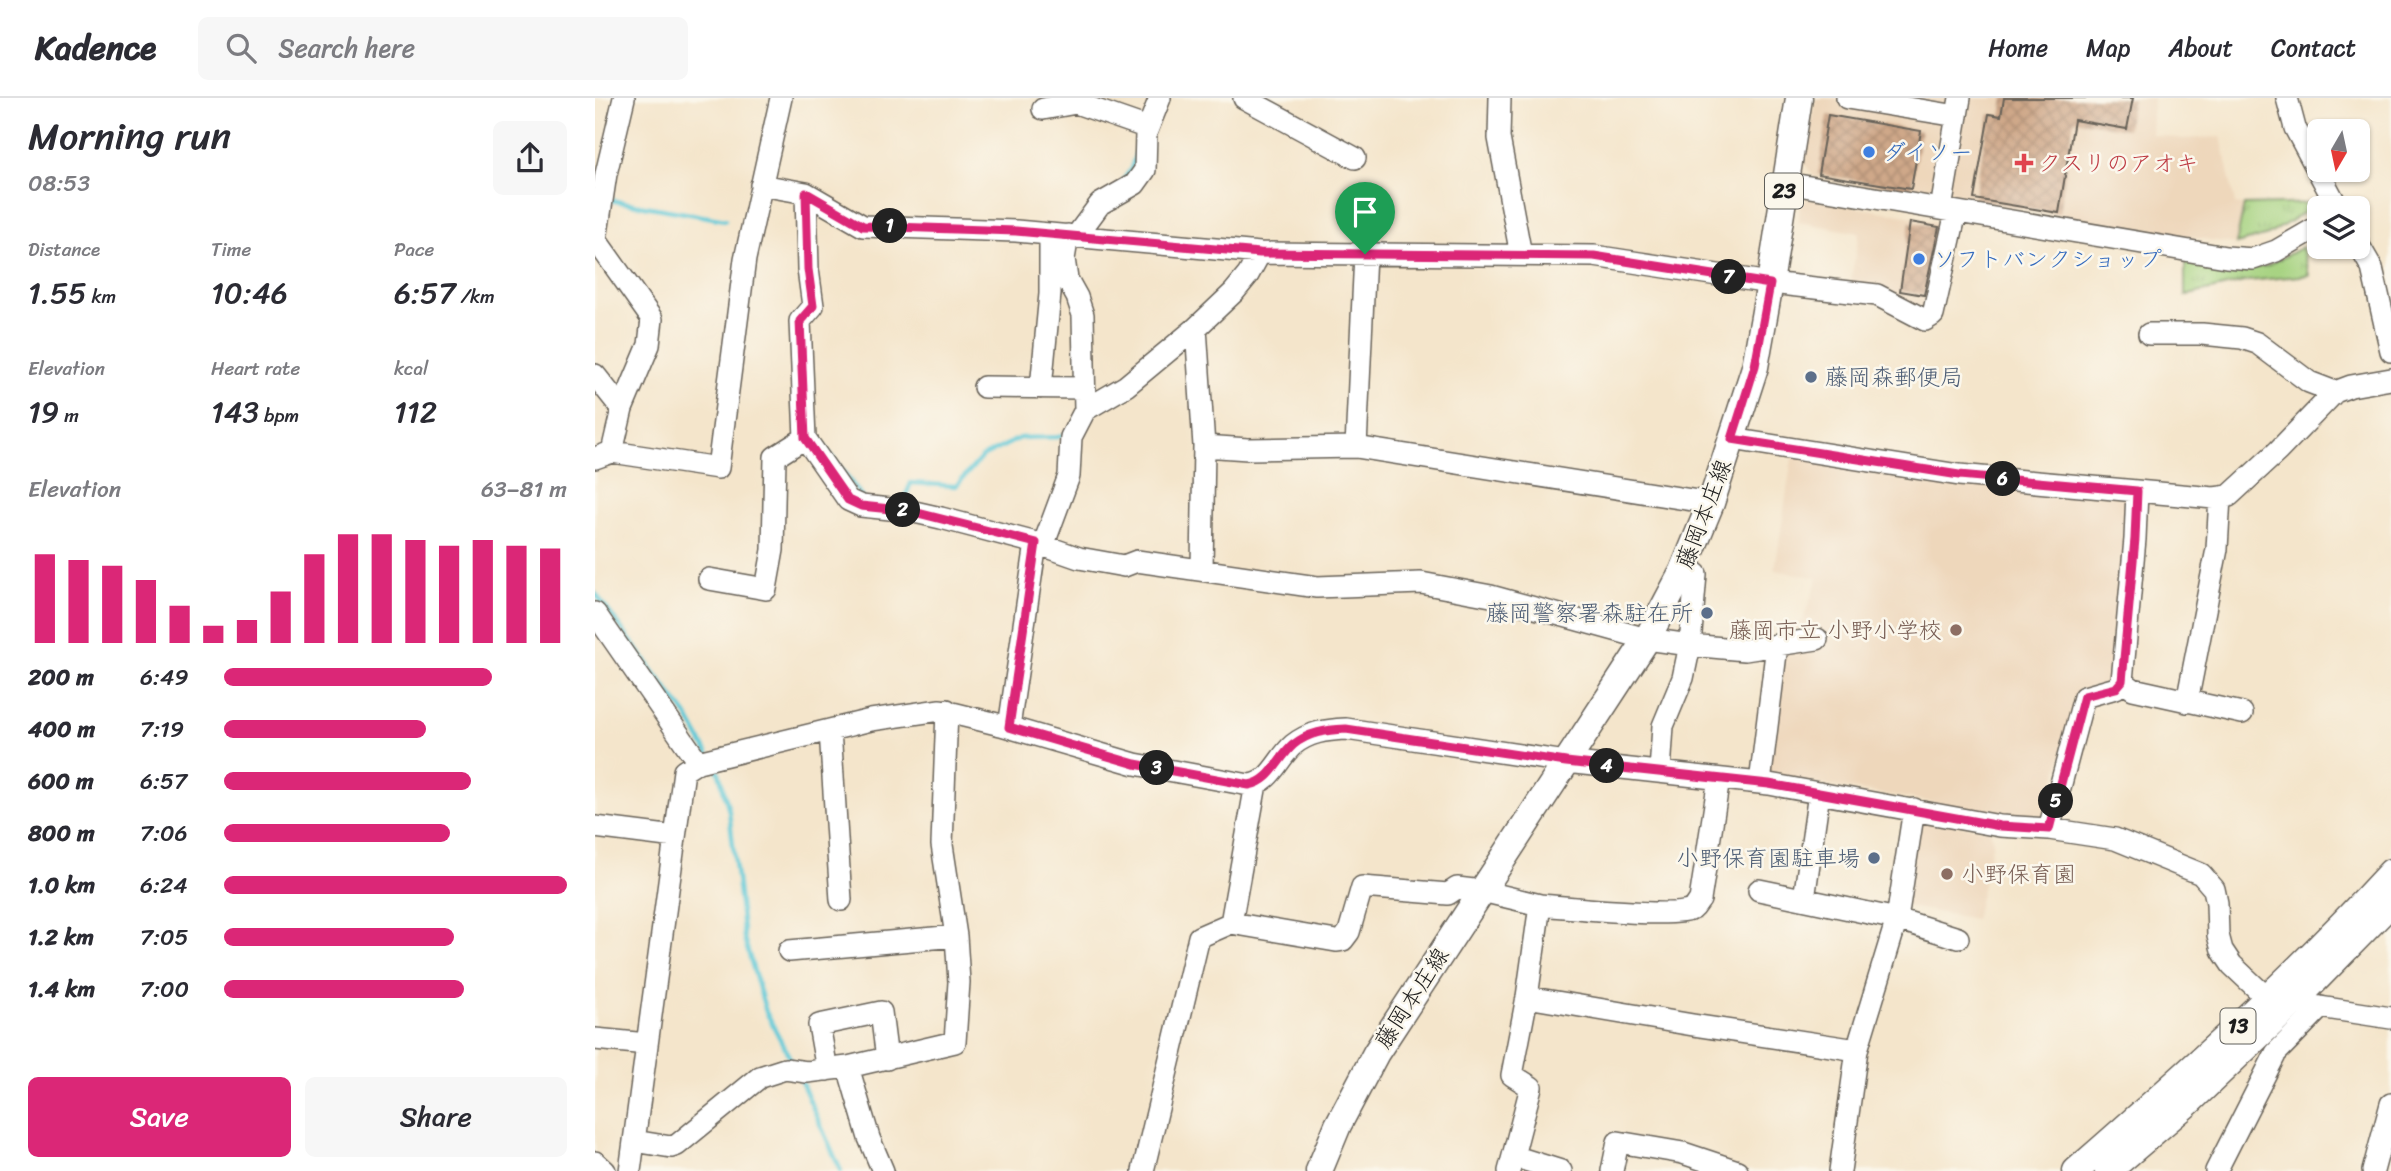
<!DOCTYPE html>
<html lang="en">
<head>
<meta charset="utf-8">
<style>
	:root { --surface:#fff; --page:#f7f7f7; --text:#2b2b33; --muted:#7c7c81; --line:#e1e1e2; --accent:#db2777 }
	body { margin:0; font-family:Sriracha,"Klee One",sans-serif; background:var(--page); color:var(--text); height:100vh; display:flex; flex-direction:column; font-size:26px; white-space:nowrap }
	* { box-sizing:border-box; margin:0 }
	p { font-size:23px; color:var(--muted) }
	.icon { flex:none; width:38px; height:38px; fill:none; stroke:currentColor; stroke-width:2; stroke-linecap:round; stroke-linejoin:round }
	.map { position:relative; flex:1; overflow:hidden }
	.details { display:flex; flex-direction:column; background:var(--surface); width:595px }
	.details>* { flex:none }
	.needle { width:46px; rotate:189deg }
	.fabs { position:absolute; left:1712px; top:21px; display:grid; gap:14px }
	.fabs a { display:grid; place-items:center; width:63px; height:63px; border-radius:10px; background:var(--surface); box-shadow:0 2px 5px #0004; font-size:35px }
	.pin { position:absolute; display:grid; place-items:center; width:60px; height:60px; color:#fff; margin:-72px -30px; border-radius:50% 50% 50% 0; rotate:-45deg; box-shadow:0 0 7px #0007 }
	.pin .icon { rotate:45deg }
	.km { position:absolute; width:35px; height:35px; margin:-18px; border-radius:50%; background:#222; color:#fff; font-size:19px; line-height:35px; text-align:center }
	.round { display:grid; place-items:center; flex:none; width:74px; height:74px; border-radius:10px; background:var(--page) }
	.summary { display:flex; align-items:center; justify-content:space-between; height:119px; padding:0 28px }
	h1 { font-size:38px; font-weight:600; line-height:52px }
	.metrics { display:grid; grid-template-columns:repeat(3,1fr); gap:10px; height:119px; padding:7px 28px }
	.metrics div { display:grid; align-content:center }
	.metrics b { font-size:30px; font-weight:600 }
	.metrics small { font-size:19px; font-weight:400 }
	.metrics p { font-size:19px }
	.chart { height:196px; padding:14px 28px }
	.chart p { display:flex; justify-content:space-between }
	.chart svg { width:100%; height:126px; margin-top:7px; stroke:var(--accent); stroke-width:6 }
	.primary-button { display:flex; gap:14px; margin-top:auto; padding:14px 28px }
	.primary-button a { flex:1; height:80px; border-radius:10px; background:var(--accent); color:#fff; font-size:28px; font-weight:600; line-height:80px; text-align:center }
	.primary-button a+a { background:var(--page); color:var(--text) }
	ul { padding:0 28px; list-style:none; font-size:23px }
	li { display:grid; grid-template-columns:112px 84px 1fr; align-items:center; height:52px }
	li i { height:18px; border-radius:9px; background:var(--accent) }
	header { display:flex; align-items:center; gap:42px; box-sizing:border-box; height:98px; padding:0 35px; background:var(--surface); border-bottom:2px solid var(--line) }
	header strong { font-size:33px }
	nav { display:flex; gap:38px; margin-inline-start:auto; font-size:24px }
	.search { width:490px; height:63px; background:var(--page); display:flex; align-items:center; gap:18px; box-sizing:border-box; padding:0 24px; border-radius:10px; color:var(--muted); font-size:26px }
	main { display:flex; flex:1; min-height:0 }
	.map>svg:first-child { display:block }
	.built { fill:#eed7bb }
	.park { fill:url(#park-tufts); stroke:#60774e; stroke-width:2 }
	.lines { fill:none; stroke-linecap:round; stroke-linejoin:round }
	.stream { stroke:#5cc7d6; stroke-width:4.5 }
	.building { fill:url(#building-cross-hatch) }
	.minor-casing { stroke:#686259; stroke-width:24 }
	.major-casing { stroke:#686259; stroke-width:29 }
	.minor { stroke:#fff; stroke-width:21 }
	.major { stroke:#fff; stroke-width:26 }
	.route-casing { stroke:#fff; stroke-width:14 }
	.route { stroke:#db2777; stroke-width:9 }
	.shop-dot { fill:#3f7fe0; stroke:#fbf7ec; stroke-width:2.5 }
	.health-dot { fill:#e0444e; stroke:#fbf7ec; stroke-width:2.5 }
	.service-dot { fill:#5c6f8a; stroke:#fbf7ec; stroke-width:2.5 }
	.education-dot { fill:#8d6e63; stroke:#fbf7ec; stroke-width:2.5 }
	.labels { text-anchor:middle; dominant-baseline:central; stroke-width:5; stroke-linejoin:round; paint-order:stroke }
	.shield { fill:#fbf7ec; stroke:#5f5e5a; stroke-width:2 }
	.shield-label { font-size:21px; font-weight:bold; fill:#1c1c1c }
	.shop-label { font-size:23px; fill:#366cbe; stroke:#fbf7ec; text-anchor:start }
	.health-label { font-size:23px; fill:#be3a42; stroke:#fbf7ec; text-anchor:start }
	.service-label { font-size:23px; fill:#4e5e75; stroke:#fbf7ec; text-anchor:end }
	.street-label { font-size:23px; fill:#1c1c1c; stroke:#fbf7ec }
	.education-label { font-size:23px; fill:#785e54; stroke:#fbf7ec; text-anchor:end }
</style>
</head>
<body>
<header>
<strong>Kadence</strong>
<div class="search"><svg class="icon" aria-label="search" viewBox="0 0 24 24"><circle cx="10" cy="10" r="6"/><path d="M15 15l6 6"/></svg>Search here</div>
<nav><a>Home</a><a>Map</a><a>About</a><a>Contact</a></nav>
</header>
<main>
<section class="details">
<div class="summary"><div><h1>Morning run</h1><p>08:53</p></div><a class="round"><svg class="icon" aria-label="share" viewBox="0 0 24 24"><path d="M12 15V3M7 8l5-5 5 5M5 13v7h14v-7"/></svg></a></div>
<div class="metrics">
<div><p>Distance</p><b>1.55<small> km</small></b></div>
<div><p>Time</p><b>10:46</b></div>
<div><p>Pace</p><b>6:57<small> /km</small></b></div>
</div>
<div class="metrics">
<div><p>Elevation</p><b>19<small> m</small></b></div>
<div><p>Heart rate</p><b>143<small> bpm</small></b></div>
<div><p>kcal</p><b>112</b></div>
</div>
<div class="chart"><p><span>Elevation</span>63–81 m</p>
<svg viewBox="0 0 160 44" preserveAspectRatio="none"><path d="M5 44V13M15 44V15M25 44V17M35 44V22M45 44V31M55 44V38M65 44V36M75 44V26M85 44V13M95 44V6M105 44V6M115 44V8M125 44V10M135 44V8M145 44V10M155 44V11"/></svg>
</div>
<ul>
<li><b>200 m</b>6:49<i style="width:78%"></i></li>
<li><b>400 m</b>7:19<i style="width:59%"></i></li>
<li><b>600 m</b>6:57<i style="width:72%"></i></li>
<li><b>800 m</b>7:06<i style="width:66%"></i></li>
<li><b>1.0 km</b>6:24<i style="width:100%"></i></li>
<li><b>1.2 km</b>7:05<i style="width:67%"></i></li>
<li><b>1.4 km</b>7:00<i style="width:70%"></i></li>
</ul>
<div class="primary-button"><a>Save</a><a>Share</a></div>
</section>
<div class="map">
<svg width="1796" height="1073" viewBox="0 0 1796 1073">
	<defs>
		<pattern id="park-tufts" width="24" height="20" patternUnits="userSpaceOnUse" patternTransform="scale(1.75)"><rect width="24" height="20" fill="#a5d27f"/><path d="M3 7l-1-3M5 7V3M7 7l1-3M15 17l-1-3M17 17v-4M19 17l1-3" fill="none" stroke="#8db46d"/></pattern>
		<pattern id="building-cross-hatch" width="8" height="8" patternUnits="userSpaceOnUse" patternTransform="scale(1.75)"><rect width="8" height="8" fill="#cfa889"/><path d="M0 0l8 8M0 8l8-8" fill="none" stroke="#b19076"/></pattern>
	</defs>
	<rect width="100%" height="100%" fill="#fbf7ec"/>
	<filter id="ink" filterUnits="userSpaceOnUse"><feTurbulence type="fractalNoise" baseFrequency=".0143" numOctaves="2"/><feDisplacementMap in="SourceGraphic" scale="14" xChannelSelector="R" yChannelSelector="G"/><feConvolveMatrix kernelMatrix="1 2 1 2 8 2 1 2 1" color-interpolation-filters="sRGB"/></filter>
	<filter id="wash" filterUnits="userSpaceOnUse"><feTurbulence type="fractalNoise" baseFrequency=".00686" numOctaves="4" result="noise"/><feDisplacementMap in="SourceGraphic" scale="28" xChannelSelector="R" yChannelSelector="G"/><feGaussianBlur stdDeviation="1.57" result="paint"/><feColorMatrix in="noise" values="0 0 0 0 0 0 0 0 0 0 0 0 0 0 0 0 0 1.4 0 .05"/><feComposite in="paint" operator="in"/></filter>
	<g filter="url(#wash)">
		<rect width="100%" height="100%" fill="#f4e5cb"/>
		<!-- built -->
		<path class="built" d="M 1221,0 L 1558,0 L 1556,36 L 1587,41 L 1626,39 L 1640,106 L 1649,107 L 1641,146 L 1219,79 L 1210,66 Z
			M 1214,101 L 1346,124 L 1349,130 L 1332,211 L 1255,188 L 1264,135 L 1204,124 L 1205,106 Z
			M 1198,353 L 1531,398 L 1533,435 L 1522,584 L 1483,591 L 1453,714 L 1441,724 L 1314,700 L 1169,678 L 1185,542 L 1208,522 L 1223,480 L 1180,472 Z
			M 1322,721 L 1395,732 L 1398,744 L 1380,821 L 1309,808 Z"/>
		<!-- park -->
		<path class="park" d="M 1724,105 L 1673,137 L 1641,146 L 1649,107 Z
			M 1707,149 L 1714,177 L 1653,183 L 1590,198 L 1590,164 L 1639,173 L 1672,168 Z"/>
		<g class="lines">
			<!-- stream -->
			<path class="stream" d="M 529,81 L 536,71 L 541,55
				M 15,102 L 130,122
				M 225,343 L 268,400
				M 304,403 L 308,404 L 316,385 L 361,388 L 387,359 L 425,340 L 463,339 L 468,337
				M 0,495 L 93,619 L 113,656
				M 119,667 L 124,675 L 134,713 L 149,840 L 171,914 L 197,964
				M 205,981 L 246,1073"/>
		</g>
		<g id="blocks">
			<!-- building -->
			<path class="building" d="M 1409,0 L 1538,0 L 1532,31 L 1479,22 L 1464,115 L 1379,101 L 1394,16 L 1406,18 Z
				M 1233,17 L 1326,33 L 1316,91 L 1223,76 Z
				M 1315,124 L 1344,129 L 1329,197 L 1305,193 Z"/>
		</g>
	</g>
	<g filter="url(#ink)">
		<use href="#blocks" fill-opacity="0" stroke="#686259" stroke-width="2"/>
		<g class="lines">
			<!-- minor casing -->
			<g class="minor-casing">
				<path id="minor" d="M 649,0 L 760,60
					M 905,0 L 904,40 L 926,157
					M 1252,0 L 1362,18
					M 1692,0 L 1700,30 L 1743,110
					M 448,11 L 481,5 L 553,30
					M 1191,85 L 1631,159 L 1658,161 L 1681,153 L 1724,128
					M 166,87 L 211,95 L 268,128 L 421,133 L 665,155 L 999,158 L 1175,185 L 1282,197 L 1330,222 L 1338,217 L 1361,114
					M 211,95 L 213,171 L 218,208 L 205,223 L 210,340 L 253,402 L 266,408 L 315,413 L 346,420 L 441,445 L 484,460 L 529,468 L 542,463 L 722,489 L 826,485 L 896,498 L 1052,541 L 1095,547 L 1150,552 L 1222,541
					M 1346,111 L 1365,0
					M 482,137 L 505,106 L 540,86 L 550,72 L 551,35 L 565,0
					M 1762,144 L 1777,170 L 1796,253
					M 601,230 L 609,348 L 607,471
					M 1554,236 L 1607,236 L 1647,240 L 1662,245 L 1714,284 L 1740,294
					M 0,277 L 27,311 L 17,354 L 0,360
					M 389,289 L 489,290
					M 446,290 L 455,196 L 455,136
					M 27,311 L 54,247 L 57,221 L 1,142 L 11,76 L 29,0
					M 490,312 L 531,288 L 601,230 L 639,194 L 653,177 L 665,155
					M 1137,341 L 1364,377 L 1619,400 L 1634,398 L 1683,353 L 1740,294 L 1756,288 L 1796,281
					M 609,348 L 653,351 L 761,349 L 1116,405
					M 761,349 L 770,156
					M 17,354 L 123,370 L 150,161 L 186,0
					M 448,448 L 474,378 L 476,339 L 490,312 L 488,217 L 482,199 L 472,181 L 469,161 L 473,137
					M 114,481 L 171,491 L 178,452 L 180,359 L 210,340
					M 0,515 L 103,664
					M 1527,583 L 1538,591 L 1647,615
					M 1592,604 L 1622,451 L 1625,399
					M 414,629 L 441,445
					M 235,632 L 246,802
					M 1065,674 L 1068,628 L 1088,580 L 1095,547 L 1101,476 L 1090,468
					M 1165,685 L 1182,547
					M 0,729 L 80,739
					M 1454,731 L 1489,599 L 1521,590 L 1527,583 L 1540,441 L 1542,393
					M 1164,792 L 1302,821 L 1363,840
					M 1209,801 L 1224,695
					M 945,807 C 970,809 1081,821 1098,811 C 1101,809 1102,805 1105,802 L 1124,681
					M 636,825 L 741,843 L 748,842 L 754,834 L 767,789 L 853,796 L 862,790 L 887,793 L 945,807 L 932,899 L 1098,927 L 1262,952
					M 194,853 L 361,838
					M 0,941 L 52,946
					M 253,969 L 274,1040 L 288,1073
					M 232,972 L 224,927 L 286,914 L 292,961
					M 39,1043 L 76,1049 L 82,1047 L 165,979 L 190,971 L 212,974 L 253,969 L 360,944 L 364,884 L 361,838 L 347,747 L 352,612
					M 918,1058 L 936,989 L 917,977 L 932,899
					M 0,1064 L 10,1073
					M 35,1073 L 89,673 L 103,664 L 276,622 L 345,612 L 406,627 L 540,666 L 654,687 C 676,685 683,660 698,647 C 714,634 731,632 751,631 L 971,664 L 1174,686 L 1405,728 L 1454,731 L 1520,741 L 1606,776 L 1619,791 L 1622,805 L 1623,837 L 1627,852 L 1637,867 L 1673,901 L 1796,920
					M 548,1073 L 604,839 L 636,825 L 661,686
					M 914,1073 L 918,1058 L 966,1073
					M 1017,1073 L 1023,1044 L 1088,1055 L 1142,1073
					M 1245,1073 L 1262,952 L 1302,821 L 1319,711
					M 1621,1073 L 1681,955 L 1726,909
					M 1778,1073 L 1796,1006"/>
			</g>
			<!-- major casing -->
			<g class="major-casing">
				<path id="major" d="M 724,1073 L 743,1027 L 781,955 L 1052,541 L 1088,473 L 1116,405 L 1160,269 L 1175,185 L 1204,0
					M 1481,1073 C 1590,978 1698,881 1796,774
					M 1513,1073 L 1594,1004 L 1699,904 L 1796,805"/>
			</g>
			<!-- minor -->
			<use href="#minor" class="minor"/>
			<!-- major -->
			<use href="#major" class="major"/>
		</g>
	</g>
	<g class="lines" filter="url(#ink)">
		<!-- route casing -->
		<g class="route-casing">
			<path id="route" d="M 211,95 L 268,128 L 421,133 L 665,155 L 999,158 L 1175,186 L 1160,268 L 1137,341 L 1364,377 L 1542,393 L 1540,441 L 1527,583 L 1521,590 L 1489,598 L 1454,731 L 1405,728 L 1174,686 L 971,664 L 751,631 C 731,632 714,634 698,647 C 683,660 676,684 654,687 L 540,666 L 414,629 L 441,445 L 315,413 L 266,408 L 253,402 L 210,340 L 205,223 L 218,208 L 213,171 Z"/>
		</g>
		<!-- route -->
		<use href="#route" class="route"/>
	</g>
	<!-- markers -->
	<g class="shop-dot">
		<circle cx="1274" cy="54" r="7"/>
		<circle cx="1324" cy="161" r="7"/>
	</g>
	<path class="health-dot" d="M1425.5 54.5h7v7h7v7h-7v7h-7v-7h-7v-7h7z"/>
	<g class="service-dot">
		<circle cx="1216" cy="279" r="7"/>
		<circle cx="1112" cy="515" r="7"/>
		<circle cx="1279" cy="760" r="7"/>
	</g>
	<g class="education-dot">
		<circle cx="1361" cy="532" r="7"/>
		<circle cx="1352" cy="776" r="7"/>
	</g>
	<g class="labels">
		<!-- shield labels -->
		<g class="shield">
			<rect x="1170" y="75.5" width="38" height="35" rx="5"/>
			<rect x="1625.5" y="910.5" width="35" height="35" rx="5"/>
		</g>
		<g class="shield-label">
			<text x="1189" y="93">23</text>
			<text x="1643" y="928">13</text>
		</g>
		<!-- shop labels -->
		<g class="shop-label">
			<text x="1288" y="54">ダイソー</text>
			<text x="1338" y="161">ソフトバンクショップ</text>
		</g>
		<!-- health labels -->
		<g class="health-label">
			<text x="1443" y="65">クスリのアオキ</text>
		</g>
		<!-- service labels -->
		<g class="service-label">
			<text x="1230" y="279" text-anchor="start">藤岡森郵便局</text>
			<text x="1098" y="515">藤岡警察署森駐在所</text>
			<text x="1265" y="760">小野保育園駐車場</text>
		</g>
		<!-- street labels -->
		<g class="street-label">
			<text transform="translate(1109 416) rotate(-69)">藤岡本庄線</text>
			<text transform="translate(817 900) rotate(-57)">藤岡本庄線</text>
		</g>
		<!-- education labels -->
		<g class="education-label">
			<text x="1347" y="532">藤岡市立 小野小学校</text>
			<text x="1366" y="776" text-anchor="start">小野保育園</text>
		</g>
	</g>
</svg>
<div class="fabs">
<a><svg class="needle" viewBox="-14 -14 28 28"><path d="M0-13l5 13h-10z" fill="#e53935"/><path d="M0 13l5-13h-10z" fill="#7c7c81"/></svg></a>
<a><svg class="icon" aria-label="layers" viewBox="0 0 24 24"><path d="M12 4l9 5-9 5-9-5zM3 14l9 5 9-5"/></svg></a>
</div>
<div class="pin" style="left:770px;top:156px;background:#1e9e55"><svg class="icon" aria-label="arrive" viewBox="0 0 24 24"><path d="M6 21V4h12l-3 4 3 4H6"/></svg></div>
<b class="km" style="left:295px;top:128px">1</b>
<b class="km" style="left:308px;top:412px">2</b>
<b class="km" style="left:562px;top:670px">3</b>
<b class="km" style="left:1012px;top:668px">4</b>
<b class="km" style="left:1461px;top:703px">5</b>
<b class="km" style="left:1408px;top:381px">6</b>
<b class="km" style="left:1134px;top:179px">7</b>
</div>
</main>
</body>
</html>
